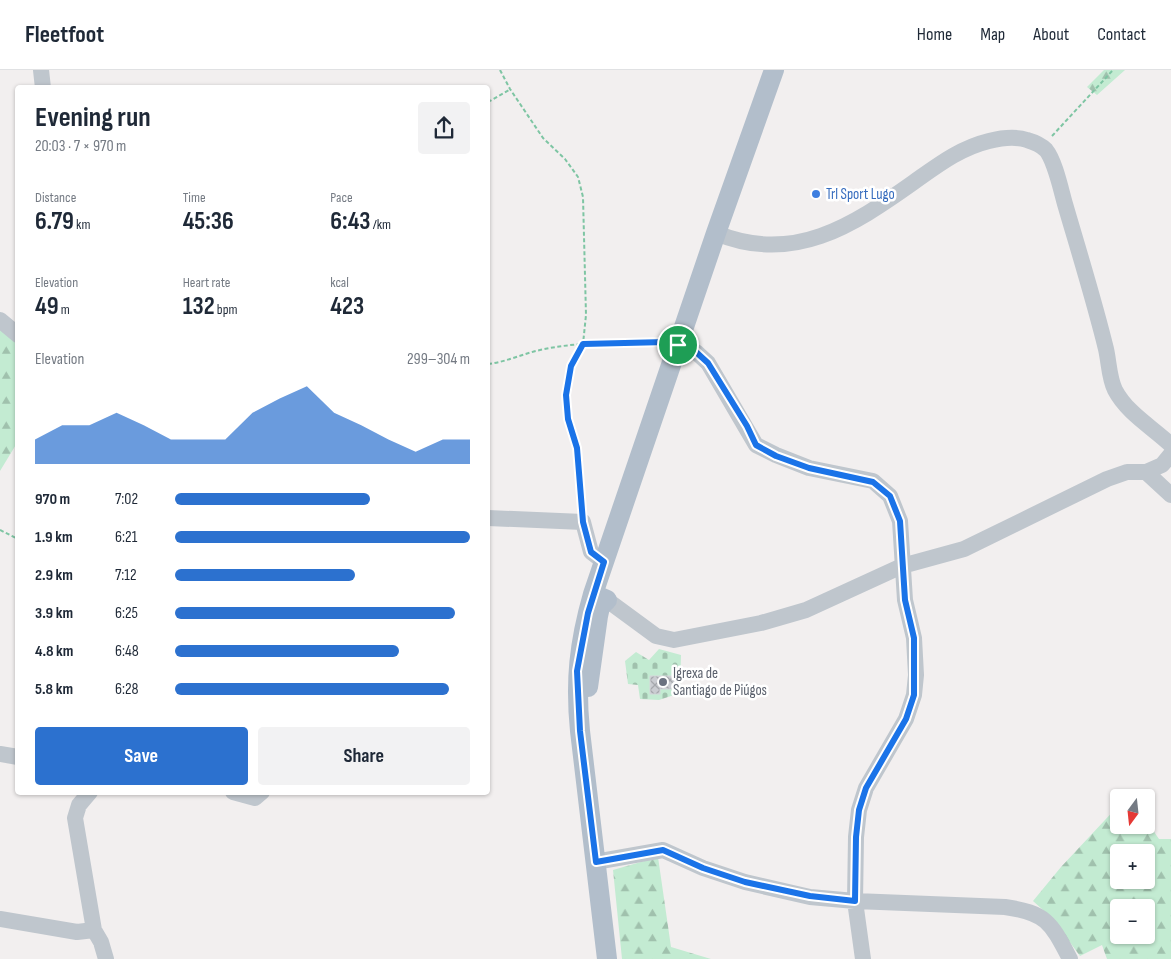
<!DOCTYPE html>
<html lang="en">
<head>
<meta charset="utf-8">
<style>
	:root { --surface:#fff; --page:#f2f2f3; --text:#1f2937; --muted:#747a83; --line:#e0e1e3; --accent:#2c71cf }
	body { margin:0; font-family:"Sofia Sans Condensed",sans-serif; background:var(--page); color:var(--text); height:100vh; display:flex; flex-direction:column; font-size:19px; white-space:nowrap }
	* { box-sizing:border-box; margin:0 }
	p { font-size:16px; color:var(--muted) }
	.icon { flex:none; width:28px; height:28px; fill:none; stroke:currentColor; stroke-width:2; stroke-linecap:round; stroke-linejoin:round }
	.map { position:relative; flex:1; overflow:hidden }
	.details { position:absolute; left:15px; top:15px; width:475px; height:710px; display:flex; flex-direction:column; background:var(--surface); border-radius:5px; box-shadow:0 1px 4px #0004 }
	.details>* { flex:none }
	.needle { width:32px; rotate:195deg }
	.tools { position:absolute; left:1110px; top:719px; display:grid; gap:10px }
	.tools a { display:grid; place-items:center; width:45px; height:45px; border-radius:5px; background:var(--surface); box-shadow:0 1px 4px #0004; font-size:25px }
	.pin { position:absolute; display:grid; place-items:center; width:42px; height:42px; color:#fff; margin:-21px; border:2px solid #fff; border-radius:50%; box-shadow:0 1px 5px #0007 }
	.round { display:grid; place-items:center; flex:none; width:52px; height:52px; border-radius:5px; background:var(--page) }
	.headline { display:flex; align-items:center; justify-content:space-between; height:85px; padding:0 20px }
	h1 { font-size:28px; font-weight:700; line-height:38px }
	.stats { display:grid; grid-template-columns:repeat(3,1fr); gap:8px; height:85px; padding:5px 20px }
	.stats div { display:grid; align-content:center }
	.stats b { font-size:25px; font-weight:700 }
	.stats small { font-size:14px; font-weight:400 }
	.stats p { font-size:14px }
	.chart { height:140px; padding:10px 20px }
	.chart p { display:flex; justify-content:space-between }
	.chart svg { width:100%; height:90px; margin-top:5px; fill:var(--accent); opacity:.7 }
	.cta { display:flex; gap:10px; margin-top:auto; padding:10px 20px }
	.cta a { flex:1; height:58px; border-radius:5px; background:var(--accent); color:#fff; font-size:20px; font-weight:700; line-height:58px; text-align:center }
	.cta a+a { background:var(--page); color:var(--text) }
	ul { padding:0 20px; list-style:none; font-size:16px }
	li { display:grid; grid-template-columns:80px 60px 1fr; align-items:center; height:38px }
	li i { height:12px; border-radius:6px; background:var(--accent) }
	header { display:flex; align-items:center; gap:30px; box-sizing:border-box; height:70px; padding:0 25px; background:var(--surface); border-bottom:1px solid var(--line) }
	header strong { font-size:24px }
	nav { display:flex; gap:28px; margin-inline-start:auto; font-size:18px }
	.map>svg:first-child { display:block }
	.forest { fill:url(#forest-firs); fill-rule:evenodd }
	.cemetery { fill:url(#cemetery-stones) }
	.building { fill:url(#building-cross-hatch); stroke:#d4d6da }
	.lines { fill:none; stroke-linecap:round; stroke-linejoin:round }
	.path { stroke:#7ec5a3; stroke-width:2; stroke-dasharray:4 2.5; stroke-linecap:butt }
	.minor { stroke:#bfc6cd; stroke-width:16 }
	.major { stroke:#b2becb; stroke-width:20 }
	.route-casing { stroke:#fff; stroke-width:10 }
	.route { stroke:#1a73e8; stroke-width:6 }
	.shop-dot { fill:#3f7fe0; stroke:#fff; stroke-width:2 }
	.worship-dot { fill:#6b7280; stroke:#fff; stroke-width:2 }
	.labels { text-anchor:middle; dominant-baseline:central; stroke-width:5; stroke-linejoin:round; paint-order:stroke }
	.shop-label { font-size:15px; fill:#366cbe; stroke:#fff; text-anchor:start }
	.worship-label { font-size:15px; fill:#5b616d; stroke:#fff; text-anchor:start }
</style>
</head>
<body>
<header>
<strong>Fleetfoot</strong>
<nav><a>Home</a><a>Map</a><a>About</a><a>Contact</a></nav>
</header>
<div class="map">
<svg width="1171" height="889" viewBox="0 0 1171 889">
	<defs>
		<pattern id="forest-firs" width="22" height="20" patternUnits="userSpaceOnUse" patternTransform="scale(1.25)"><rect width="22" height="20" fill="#c3ebd2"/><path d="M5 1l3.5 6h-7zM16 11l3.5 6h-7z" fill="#a0c1ad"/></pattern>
		<pattern id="cemetery-stones" width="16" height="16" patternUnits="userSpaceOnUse" patternTransform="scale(1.25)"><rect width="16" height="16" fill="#c3ebd2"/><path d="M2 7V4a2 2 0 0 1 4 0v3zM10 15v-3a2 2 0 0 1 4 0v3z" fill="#a0c1ad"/></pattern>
		<pattern id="building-cross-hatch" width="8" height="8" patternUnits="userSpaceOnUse" patternTransform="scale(1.25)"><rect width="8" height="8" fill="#caccd1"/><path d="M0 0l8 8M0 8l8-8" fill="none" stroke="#a6a8ad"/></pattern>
	</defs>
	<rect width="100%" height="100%" fill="#f2efef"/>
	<!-- forest -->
	<path class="forest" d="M 1104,0 L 1125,0 L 1097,25 L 1087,17 Z
		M 0,250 L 18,264 L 17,373 L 0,401 Z
		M 1119,735 L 1119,755 L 1146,755 L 1146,750 L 1159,769 L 1171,769 L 1171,889 L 1107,889 L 1102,875 L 1080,886 L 1052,848 L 1033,831 L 1061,797 ZM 1119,782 L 1146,782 L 1146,810 L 1119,810 ZM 1119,838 L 1146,838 L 1146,865 L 1119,865 Z
		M 658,787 L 671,877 L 711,889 L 622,889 L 613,800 Z"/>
	<!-- cemetery -->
	<path class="cemetery" d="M 659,579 L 681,585 L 680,623 L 659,630 L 640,629 L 638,615 L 628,614 L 625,591 L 636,582 L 649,590 Z"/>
	<!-- building -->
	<path class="building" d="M 650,606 L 675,606 L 676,619 L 660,619 L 660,624 L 650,624 Z"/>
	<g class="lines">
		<!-- path -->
		<path class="path" d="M 500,0 L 510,19 L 543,68 L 565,89 L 578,107 L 583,127 L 586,245 L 583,274 L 571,296 L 566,325 L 568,349 L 577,378 L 581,438
			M 488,32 L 509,20
			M 1052,66 L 1113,0
			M 488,294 C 506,292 522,284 540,280 C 580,271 622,273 663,272
			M 0,460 L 18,469"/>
		<!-- minor -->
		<path class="minor" d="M 41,0 L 43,18
			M 716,163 C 793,195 852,156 914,112 C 938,95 960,78 989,71 C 1001,68 1015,66 1027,70 C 1034,72 1040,74 1046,80 C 1055,91 1061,120 1065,134 C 1079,182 1094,230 1106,279 C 1109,292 1109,308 1115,320 C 1127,343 1152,357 1171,375
			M 0,250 L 18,265
			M 677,275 L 696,282 L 708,293 L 756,375 L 776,385 L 809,398 L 873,411 L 890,426 L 900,451 L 905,530 L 914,568 L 916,605 L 914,625 L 906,649 L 866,718 L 859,740 L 856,767 L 855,831 L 863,889
			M 1146,402 L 1171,425
			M 488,448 L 583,452 L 591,482 L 604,492
			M 607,530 L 656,566 L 674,570 L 761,553 L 806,540 L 902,496 L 964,479 L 1107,409 L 1127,402 L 1146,402 L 1162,395 L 1171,384
			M 0,684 L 18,687
			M 90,722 L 79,735 L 75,748 L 94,860 L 101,872 L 106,889
			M 233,722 L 255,728 L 262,722
			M 595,792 L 663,780 L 703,798 L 745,812 L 810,827 L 855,831 L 1005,837 C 1047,843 1051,853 1070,889
			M 0,849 L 77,862 L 94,860"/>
		<!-- major -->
		<path class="major" d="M 588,617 L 598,546 L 600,537 L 607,530 L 593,524
			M 607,889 L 580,661 C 575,611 579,573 593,524 L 716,163 L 774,0"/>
	</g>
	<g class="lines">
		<!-- route casing -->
		<g class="route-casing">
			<path id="route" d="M 666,272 L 696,282 L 708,293 L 747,356 L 756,375 L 776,386 L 809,398 L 873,412 L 890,426 L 900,451 L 905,530 L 914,568 L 914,625 L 906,649 L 866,718 L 859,740 L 856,767 L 855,831 L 810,826 L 745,812 L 703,798 L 663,780 L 596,792 L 580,661 L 577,601 L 588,543 L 604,492 L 591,482 L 583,452 L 577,378 L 568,349 L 566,325 L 571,296 L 583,274 Z"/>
		</g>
		<!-- route -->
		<use href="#route" class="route"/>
	</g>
	<!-- markers -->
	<circle class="shop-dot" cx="816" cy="124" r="5"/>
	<circle class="worship-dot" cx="663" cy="612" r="5"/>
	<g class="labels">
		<!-- shop labels -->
		<g class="shop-label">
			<text x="826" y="124">Trl Sport Lugo</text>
		</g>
		<!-- worship labels -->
		<g class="worship-label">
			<text x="673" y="603">Igrexa de<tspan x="673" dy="17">Santiago de Piúgos</tspan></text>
		</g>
	</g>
</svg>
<div class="tools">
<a><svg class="needle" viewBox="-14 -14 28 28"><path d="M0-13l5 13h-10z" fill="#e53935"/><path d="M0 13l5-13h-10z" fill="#747a83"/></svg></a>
<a>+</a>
<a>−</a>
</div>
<div class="pin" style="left:678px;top:275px;background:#1e9e55"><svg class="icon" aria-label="arrive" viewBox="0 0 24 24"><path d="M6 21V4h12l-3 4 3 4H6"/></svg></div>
<section class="details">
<div class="headline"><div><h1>Evening run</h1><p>20:03 · 7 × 970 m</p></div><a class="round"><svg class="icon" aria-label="share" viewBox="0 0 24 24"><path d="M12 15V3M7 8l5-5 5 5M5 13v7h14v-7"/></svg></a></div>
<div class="stats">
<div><p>Distance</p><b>6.79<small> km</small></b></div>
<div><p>Time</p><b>45:36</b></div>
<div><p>Pace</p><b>6:43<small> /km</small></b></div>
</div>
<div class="stats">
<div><p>Elevation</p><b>49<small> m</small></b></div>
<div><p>Heart rate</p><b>132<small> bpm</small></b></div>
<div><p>kcal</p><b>423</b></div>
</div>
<div class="chart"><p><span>Elevation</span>299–304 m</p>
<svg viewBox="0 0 160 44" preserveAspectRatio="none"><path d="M0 44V32L10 25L20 25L30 19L40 25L50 32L60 32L70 32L80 19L90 12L100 6L110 19L120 25L130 32L140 38L150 32L160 32V44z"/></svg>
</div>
<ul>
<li><b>970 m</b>7:02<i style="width:66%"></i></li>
<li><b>1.9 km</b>6:21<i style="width:100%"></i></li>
<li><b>2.9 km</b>7:12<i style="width:61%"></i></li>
<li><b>3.9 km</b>6:25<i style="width:95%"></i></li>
<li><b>4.8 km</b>6:48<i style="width:76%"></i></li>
<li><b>5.8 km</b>6:28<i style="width:93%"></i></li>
</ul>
<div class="cta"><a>Save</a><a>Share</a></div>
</section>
</div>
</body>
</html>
